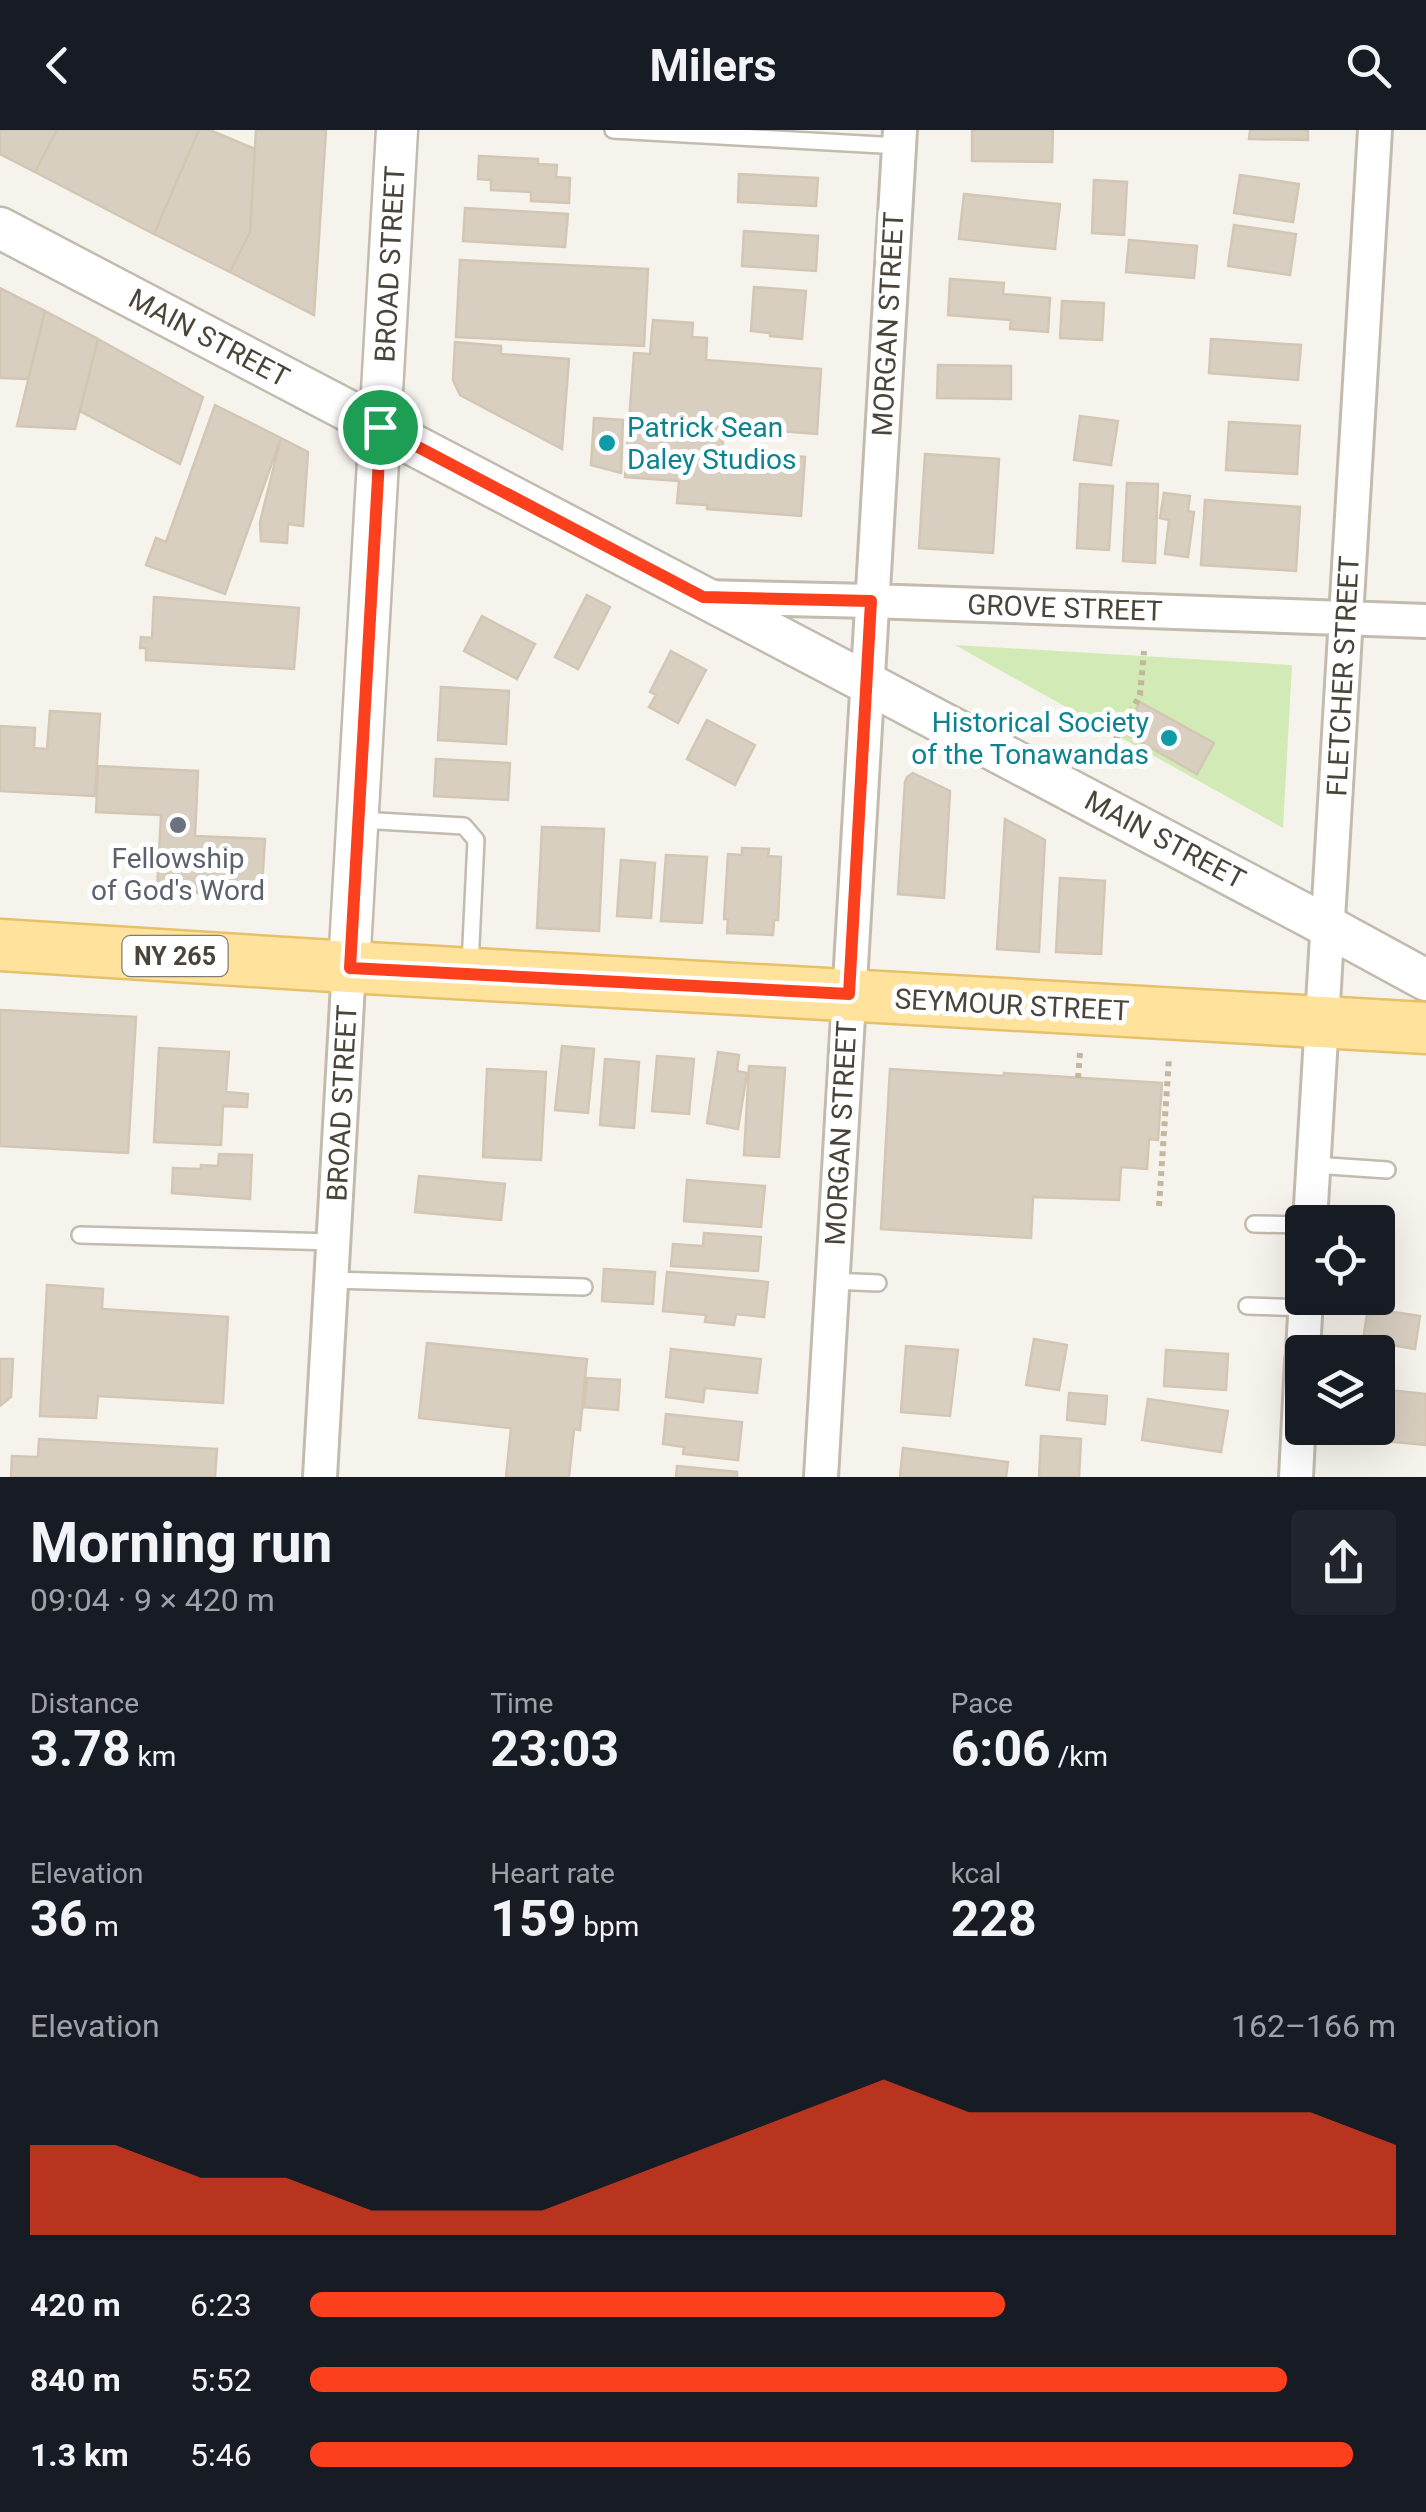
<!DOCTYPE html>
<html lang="en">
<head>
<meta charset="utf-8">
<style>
	:root { --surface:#171b24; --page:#20242c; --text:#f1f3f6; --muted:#9ea1a6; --accent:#fc3f1d }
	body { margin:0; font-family:Roboto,sans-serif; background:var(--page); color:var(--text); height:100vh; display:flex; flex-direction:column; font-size:38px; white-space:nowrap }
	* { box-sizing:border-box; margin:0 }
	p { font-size:32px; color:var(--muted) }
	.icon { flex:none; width:55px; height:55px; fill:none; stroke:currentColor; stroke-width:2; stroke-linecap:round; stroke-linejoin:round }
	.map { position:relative; height:1347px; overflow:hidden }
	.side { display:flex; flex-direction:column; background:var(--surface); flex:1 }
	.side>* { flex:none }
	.tools { position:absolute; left:1285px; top:1075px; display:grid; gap:20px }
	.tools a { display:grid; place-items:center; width:110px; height:110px; border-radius:10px; background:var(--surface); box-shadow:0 10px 40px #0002; font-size:50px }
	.pin { position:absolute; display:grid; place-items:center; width:85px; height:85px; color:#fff; margin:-42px; border:5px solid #fff; border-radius:50%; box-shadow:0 2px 10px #0007 }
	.round { display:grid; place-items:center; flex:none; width:105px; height:105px; border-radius:10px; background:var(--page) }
	.summary { display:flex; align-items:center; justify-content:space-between; height:170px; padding:0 30px }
	h1 { font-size:55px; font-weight:700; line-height:75px }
	.figures { display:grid; grid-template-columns:repeat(3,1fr); gap:15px; height:170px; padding:10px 30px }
	.figures div { display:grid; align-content:center }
	.figures b { font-size:50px; font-weight:700 }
	.figures small { font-size:28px; font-weight:400 }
	.figures p { font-size:28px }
	.chart { height:280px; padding:20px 30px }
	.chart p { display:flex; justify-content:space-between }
	.chart svg { width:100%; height:180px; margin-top:10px; fill:var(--accent); opacity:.7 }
	ul { padding:0 30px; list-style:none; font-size:32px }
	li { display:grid; grid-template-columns:160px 120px 1fr; align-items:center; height:75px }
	li i { height:25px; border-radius:12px; background:var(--accent) }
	header { display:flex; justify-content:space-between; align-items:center; height:130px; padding:0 30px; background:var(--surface); font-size:45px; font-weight:700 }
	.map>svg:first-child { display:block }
	.green { fill:#d2eab5 }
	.building { fill:#d8cfc1; stroke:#d3c7b4; stroke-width:2.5 }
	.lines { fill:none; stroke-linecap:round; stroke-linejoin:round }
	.service-casing { stroke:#c2bbae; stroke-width:20 }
	.minor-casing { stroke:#c2bbae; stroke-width:38 }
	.tertiary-casing { stroke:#c2bbae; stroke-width:45 }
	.primary-casing { stroke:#e6c16a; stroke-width:55 }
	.path { stroke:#c4b79f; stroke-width:6; stroke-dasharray:5 5; stroke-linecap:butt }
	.service { stroke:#fff; stroke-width:15 }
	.minor { stroke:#fff; stroke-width:32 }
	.tertiary { stroke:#fff; stroke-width:40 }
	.primary { stroke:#ffe39c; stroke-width:50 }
	.route-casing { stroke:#fff; stroke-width:20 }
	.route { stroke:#fc3f1d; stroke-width:12 }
	.culture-dot { fill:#0f9aa8; stroke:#fff; stroke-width:4 }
	.worship-dot { fill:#6b7280; stroke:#fff; stroke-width:4 }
	.labels { text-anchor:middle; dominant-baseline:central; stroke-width:10; stroke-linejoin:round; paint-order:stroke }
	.shield { fill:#fff; stroke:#817c74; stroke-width:2.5 }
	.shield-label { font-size:25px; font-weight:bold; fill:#4b4439 }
	.street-label { font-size:28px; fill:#4b4439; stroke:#fff }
	.culture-label { font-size:28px; fill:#0d838f; stroke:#fff; text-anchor:start }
	.worship-label { font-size:28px; fill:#5b616d; stroke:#fff }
</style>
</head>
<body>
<header><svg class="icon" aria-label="back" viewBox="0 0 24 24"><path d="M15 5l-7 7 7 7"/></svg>Milers<svg class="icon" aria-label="search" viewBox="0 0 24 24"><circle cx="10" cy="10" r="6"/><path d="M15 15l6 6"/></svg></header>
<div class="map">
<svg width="1426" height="1347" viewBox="0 0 1426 1347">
	<rect width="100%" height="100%" fill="#f6f3ec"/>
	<!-- green -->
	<path class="green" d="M 955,515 L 1292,535 L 1283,698 Z"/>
	<!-- building -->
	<path class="building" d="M 0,0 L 57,0 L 35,42 L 0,24 Z
		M 57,0 L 199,0 L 154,104 L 35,42 Z
		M 199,0 L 210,0 L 255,19 L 250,102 L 230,142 L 154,104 Z
		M 256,0 L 326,0 L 314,185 L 230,142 L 250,102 Z
		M 972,0 L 1053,0 L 1052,32 L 972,31 Z
		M 1250,0 L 1308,0 L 1308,10 L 1249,9 Z
		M 479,26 L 538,29 L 538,34 L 557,35 L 556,47 L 570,48 L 569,73 L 531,71 L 531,62 L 491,60 L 491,50 L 478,49 Z
		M 739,44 L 818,48 L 816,76 L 738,72 Z
		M 1240,45 L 1299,54 L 1293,92 L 1234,83 Z
		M 1094,50 L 1127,52 L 1124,105 L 1092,103 Z
		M 964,64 L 1060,74 L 1055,119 L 959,109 Z
		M 465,78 L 568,84 L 565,117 L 463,111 Z
		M 1234,95 L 1296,104 L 1290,145 L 1228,136 Z
		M 744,101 L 818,106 L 816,141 L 742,136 Z
		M 1129,110 L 1197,116 L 1194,148 L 1126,142 Z
		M 460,130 L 648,139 L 644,216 L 456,207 Z
		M 950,149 L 1004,153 L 1003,164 L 1050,168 L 1048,202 L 1010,199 L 1011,190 L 948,185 Z
		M 754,157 L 806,161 L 802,209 L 770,206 L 770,203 L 751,201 Z
		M 0,158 L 45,181 L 28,249 L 0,248 Z
		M 1062,171 L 1104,173 L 1102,210 L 1060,208 Z
		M 45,181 L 98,209 L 75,299 L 17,296 Z
		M 653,190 L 693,193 L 692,207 L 707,208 L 706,230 L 821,239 L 817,304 L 724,297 L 722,321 L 805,327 L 801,386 L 707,379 L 707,375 L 677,373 L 679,351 L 625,347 L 634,223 L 650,224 Z
		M 98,209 L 203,267 L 180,334 L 80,281 Z
		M 1211,209 L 1301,215 L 1298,250 L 1209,243 Z
		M 455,212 L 501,216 L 501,224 L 569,229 L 562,319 L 460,265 L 453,250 Z
		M 938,235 L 1011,236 L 1011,269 L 937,268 Z
		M 215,275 L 281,308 L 225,464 L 146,435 L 156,408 L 166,412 Z
		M 1080,286 L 1118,291 L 1111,335 L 1074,330 Z
		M 594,288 L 623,290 L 621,343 L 591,335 Z
		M 1229,292 L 1300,296 L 1297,344 L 1226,340 Z
		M 281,308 L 308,322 L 303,396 L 288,394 L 287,413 L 261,411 L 260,392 Z
		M 925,324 L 999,329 L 993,423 L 919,418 Z
		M 1127,353 L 1158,354 L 1155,433 L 1123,431 Z
		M 1080,354 L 1113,356 L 1109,420 L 1077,418 Z
		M 1164,363 L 1190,366 L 1188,381 L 1194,382 L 1188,427 L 1165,424 L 1169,390 L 1160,388 Z
		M 1205,370 L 1300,377 L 1296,441 L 1201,435 Z
		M 587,465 L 610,477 L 578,539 L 555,527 Z
		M 154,467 L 299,478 L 294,539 L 146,530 L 146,518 L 140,518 L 141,507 L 152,508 Z
		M 482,486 L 535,514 L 517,549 L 464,521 Z
		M 671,521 L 706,540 L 678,593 L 649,577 L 656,565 L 650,562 Z
		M 441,557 L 509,561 L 506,614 L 438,610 Z
		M 1140,572 L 1214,613 L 1197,644 L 1123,602 Z
		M 50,581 L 100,584 L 95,666 L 0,661 L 0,596 L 35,598 L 34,618 L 47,619 Z
		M 707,590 L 755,615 L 735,655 L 687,629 Z
		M 436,629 L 510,633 L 508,670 L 434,666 Z
		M 98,636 L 198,641 L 195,706 L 265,709 L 262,757 L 197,754 L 197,763 L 157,760 L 161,685 L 96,682 Z
		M 913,643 L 950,661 L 944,768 L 898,764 L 905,652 L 907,647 Z
		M 1005,689 L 1045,710 L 1039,822 L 997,819 Z
		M 542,697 L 604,699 L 599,801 L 537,798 Z
		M 742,718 L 769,719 L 768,726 L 781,727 L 778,790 L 774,790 L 773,805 L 727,803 L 728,789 L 724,789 L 728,724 L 742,725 Z
		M 666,725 L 707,727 L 702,793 L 661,791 Z
		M 621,730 L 655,733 L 651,788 L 617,786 Z
		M 1060,748 L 1105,751 L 1101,824 L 1056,822 Z
		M 0,880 L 136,887 L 128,1023 L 0,1016 Z
		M 562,916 L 594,919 L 588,983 L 555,980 Z
		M 159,918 L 229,922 L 226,962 L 248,964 L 247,977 L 223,976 L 221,1015 L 154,1012 Z
		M 718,922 L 739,925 L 737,941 L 747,943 L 738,999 L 707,993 Z
		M 657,926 L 694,929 L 689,984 L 652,981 Z
		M 605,929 L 639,932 L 634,998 L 600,995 Z
		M 749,936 L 785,938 L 779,1027 L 744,1025 Z
		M 487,939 L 546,942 L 541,1030 L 483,1027 Z
		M 890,939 L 1004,946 L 1004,943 L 1162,953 L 1158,1010 L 1149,1009 L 1147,1039 L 1121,1037 L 1119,1070 L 1033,1067 L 1031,1108 L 881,1099 Z
		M 219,1024 L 252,1025 L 250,1069 L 172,1063 L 173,1038 L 201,1039 L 201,1035 L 218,1036 Z
		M 419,1046 L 505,1054 L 501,1090 L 415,1082 Z
		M 687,1050 L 765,1056 L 761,1097 L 684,1091 Z
		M 704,1103 L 761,1107 L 758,1141 L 671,1136 L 673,1114 L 703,1116 Z
		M 604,1139 L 655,1142 L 653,1174 L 602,1171 Z
		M 667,1142 L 768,1152 L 764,1187 L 736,1184 L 734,1195 L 705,1192 L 706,1185 L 663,1181 Z
		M 47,1155 L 103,1159 L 102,1179 L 228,1187 L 223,1273 L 98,1266 L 96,1288 L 40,1286 Z
		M 1368,1178 L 1420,1186 L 1415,1219 L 1363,1210 Z
		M 1034,1209 L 1067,1215 L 1059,1260 L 1026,1255 Z
		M 427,1213 L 587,1229 L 580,1300 L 574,1299 L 569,1347 L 506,1347 L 511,1298 L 419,1288 Z
		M 906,1216 L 958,1220 L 950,1286 L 901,1282 Z
		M 671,1219 L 761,1229 L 757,1263 L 705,1258 L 703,1272 L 666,1267 Z
		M 1166,1220 L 1228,1224 L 1226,1260 L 1164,1256 Z
		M 0,1229 L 13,1229 L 11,1267 L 0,1276 Z
		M 587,1248 L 620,1250 L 618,1280 L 584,1277 Z
		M 1379,1259 L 1426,1264 L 1426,1315 L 1374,1310 L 1375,1298 L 1378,1298 Z
		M 1069,1263 L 1107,1266 L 1105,1294 L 1067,1290 Z
		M 1148,1269 L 1228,1281 L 1221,1322 L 1142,1310 Z
		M 666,1284 L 742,1292 L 738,1330 L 683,1324 L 684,1317 L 663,1314 Z
		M 1041,1306 L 1081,1309 L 1079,1347 L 1039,1347 Z
		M 39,1309 L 217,1319 L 215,1347 L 11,1347 L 12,1326 L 38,1327 Z
		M 903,1318 L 1008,1332 L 1006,1347 L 900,1347 Z
		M 677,1336 L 737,1342 L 737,1347 L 676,1347 Z"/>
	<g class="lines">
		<!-- service casing -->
		<g class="service-casing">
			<path id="service" d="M 613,0 L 899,16
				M 360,690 L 464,696 L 476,710 L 470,835
				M 1314,1035 L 1387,1040
				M 1254,1094 L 1302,1095
				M 80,1105 L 333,1112
				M 331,1150 L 584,1157
				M 832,1151 L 878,1153
				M 1247,1176 L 1305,1178"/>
		</g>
		<!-- minor casing -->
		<g class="minor-casing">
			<path id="minor" d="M 703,467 L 871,471 L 1426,491
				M 1310,1092 L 1375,0
				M 1303,1222 L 1306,1168
				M 320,1347 L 349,837
				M 821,1347 L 900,0
				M 1296,1347 L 1302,1230"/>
		</g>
		<!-- tertiary casing -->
		<g class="tertiary-casing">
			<path id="tertiary" d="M 0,98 L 867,553 L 1327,796 L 1426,850
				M 349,837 L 397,0"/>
		</g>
		<!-- primary casing -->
		<g class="primary-casing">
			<path id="primary" d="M 0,815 L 349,837 L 1426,898"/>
		</g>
		<!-- path -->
		<path class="path" d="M 1116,609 L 1140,565 L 1144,521
			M 1078,948 L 1080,923
			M 1159,1076 L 1169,928"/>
		<!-- service -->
		<use href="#service" class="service"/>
		<!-- minor -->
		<use href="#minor" class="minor"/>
		<!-- tertiary -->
		<use href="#tertiary" class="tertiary"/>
		<!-- primary -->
		<use href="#primary" class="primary"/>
	</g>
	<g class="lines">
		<!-- route casing -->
		<g class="route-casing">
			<path id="route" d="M 380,297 L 703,467 L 871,471 L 849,864 L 350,838 L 378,348 Z"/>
		</g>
		<!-- route -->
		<use href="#route" class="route"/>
	</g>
	<!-- markers -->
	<g class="culture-dot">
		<circle cx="607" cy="313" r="10"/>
		<circle cx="1169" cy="608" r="10"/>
	</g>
	<circle class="worship-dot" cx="178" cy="695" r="10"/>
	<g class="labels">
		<!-- shield labels -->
		<rect class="shield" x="122.5" y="806" width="105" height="40" rx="8"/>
		<g class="shield-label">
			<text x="175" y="826">NY 265</text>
		</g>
		<!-- street labels -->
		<g class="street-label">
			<text transform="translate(390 134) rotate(-87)">BROAD STREET</text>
			<text transform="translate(888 194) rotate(-87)">MORGAN STREET</text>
			<text transform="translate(209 208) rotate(28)">MAIN STREET</text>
			<text transform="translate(1065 478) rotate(2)">GROVE STREET</text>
			<text transform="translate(1343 546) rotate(-87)">FLETCHER STREET</text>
			<text transform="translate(1165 710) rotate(28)">MAIN STREET</text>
			<text transform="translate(1012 875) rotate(3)">SEYMOUR STREET</text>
			<text transform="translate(342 973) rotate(-87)">BROAD STREET</text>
			<text transform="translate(841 1003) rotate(-87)">MORGAN STREET</text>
		</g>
		<!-- culture labels -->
		<g class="culture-label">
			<text x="627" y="297">Patrick Sean<tspan x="627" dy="32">Daley Studios</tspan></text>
			<text x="1149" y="592" text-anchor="end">Historical Society<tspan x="1149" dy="32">of the Tonawandas</tspan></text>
		</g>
		<!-- worship labels -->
		<g class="worship-label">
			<text x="178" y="728">Fellowship<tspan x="178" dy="32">of God's Word</tspan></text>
		</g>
	</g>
</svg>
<div class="tools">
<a><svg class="icon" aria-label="locate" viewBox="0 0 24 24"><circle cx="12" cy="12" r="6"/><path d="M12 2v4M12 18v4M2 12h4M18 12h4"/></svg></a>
<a><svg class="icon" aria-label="layers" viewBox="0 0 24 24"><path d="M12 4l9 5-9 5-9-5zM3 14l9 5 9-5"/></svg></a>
</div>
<div class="pin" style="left:380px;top:297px;background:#1e9e55"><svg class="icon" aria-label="arrive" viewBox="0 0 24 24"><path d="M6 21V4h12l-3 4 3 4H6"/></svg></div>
</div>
<section class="side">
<div class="summary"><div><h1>Morning run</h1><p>09:04 · 9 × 420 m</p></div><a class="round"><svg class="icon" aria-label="share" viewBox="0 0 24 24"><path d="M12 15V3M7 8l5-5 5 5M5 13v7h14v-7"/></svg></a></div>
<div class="figures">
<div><p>Distance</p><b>3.78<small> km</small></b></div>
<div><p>Time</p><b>23:03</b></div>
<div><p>Pace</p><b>6:06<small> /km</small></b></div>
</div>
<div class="figures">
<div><p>Elevation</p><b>36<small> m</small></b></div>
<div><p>Heart rate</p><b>159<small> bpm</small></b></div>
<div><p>kcal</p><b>228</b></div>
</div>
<div class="chart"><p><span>Elevation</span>162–166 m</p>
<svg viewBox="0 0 160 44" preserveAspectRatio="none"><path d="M0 44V22L10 22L20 30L30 30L40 38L50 38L60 38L70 30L80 22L90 14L100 6L110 14L120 14L130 14L140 14L150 14L160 22V44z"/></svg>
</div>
<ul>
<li><b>420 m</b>6:23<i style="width:64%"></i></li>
<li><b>840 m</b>5:52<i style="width:90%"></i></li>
<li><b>1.3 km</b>5:46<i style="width:96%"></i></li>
</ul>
</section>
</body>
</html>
